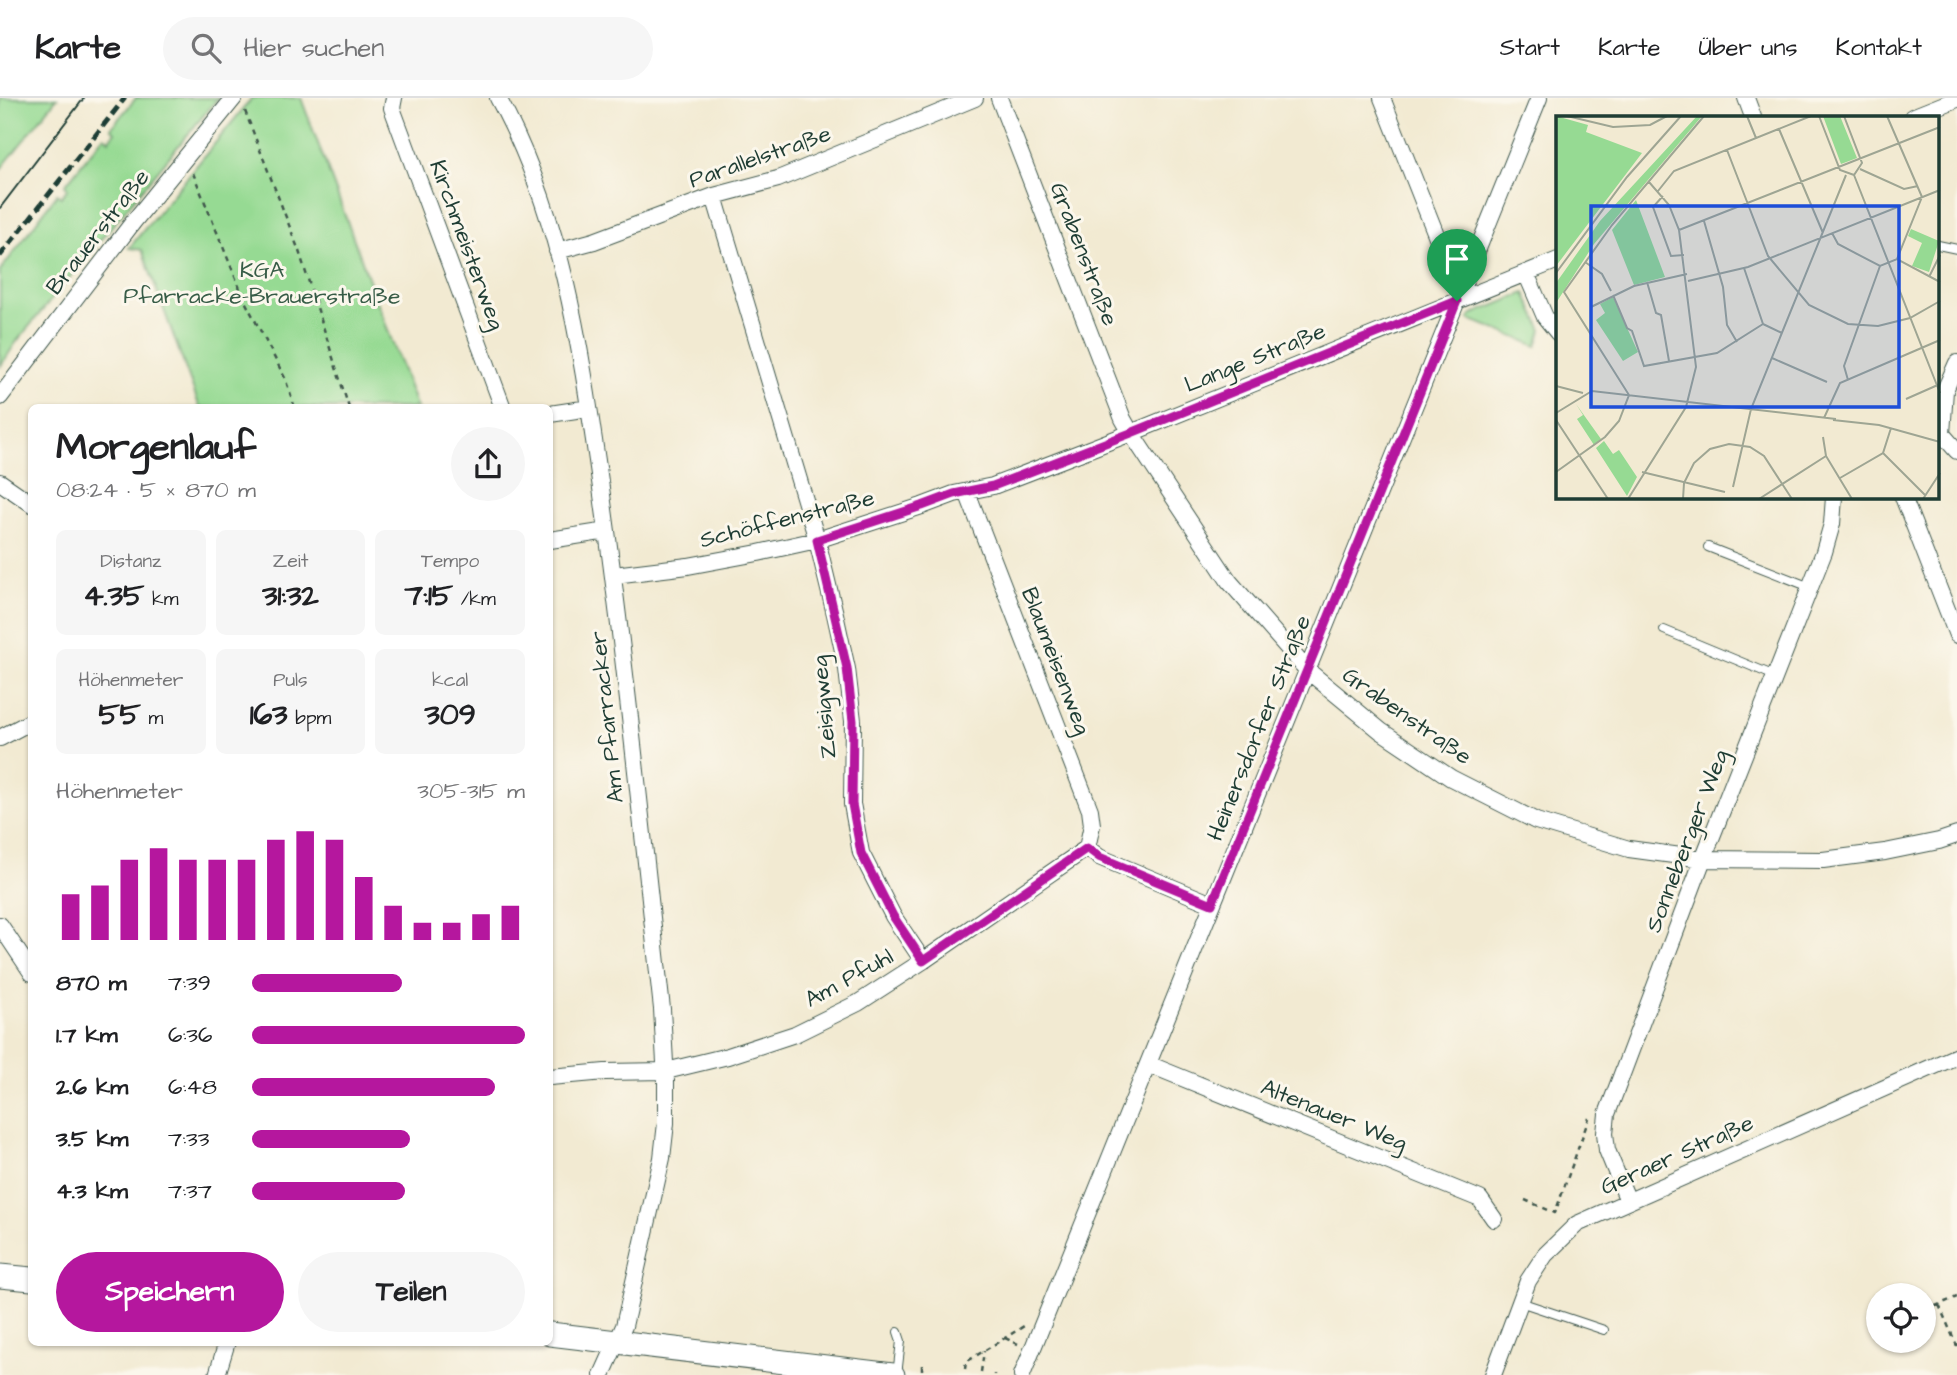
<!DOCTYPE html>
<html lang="de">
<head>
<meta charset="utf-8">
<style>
	:root { --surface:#fff; --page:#f6f6f6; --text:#202124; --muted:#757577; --line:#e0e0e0; --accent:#b5179e }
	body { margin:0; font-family:"Architects Daughter",sans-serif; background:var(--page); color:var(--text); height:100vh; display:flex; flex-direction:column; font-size:26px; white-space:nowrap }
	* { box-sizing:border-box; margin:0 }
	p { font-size:23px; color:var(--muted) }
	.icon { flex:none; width:38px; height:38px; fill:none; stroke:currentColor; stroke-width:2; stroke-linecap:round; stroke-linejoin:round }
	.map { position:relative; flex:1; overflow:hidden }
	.sheet { position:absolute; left:28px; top:306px; width:525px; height:942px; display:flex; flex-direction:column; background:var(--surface); border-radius:10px; box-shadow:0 2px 5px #0004 }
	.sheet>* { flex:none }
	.buttons { position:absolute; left:1866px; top:1185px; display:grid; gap:14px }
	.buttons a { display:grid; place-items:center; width:70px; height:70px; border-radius:50%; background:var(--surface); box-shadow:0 2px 5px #0004; font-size:35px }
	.pin { position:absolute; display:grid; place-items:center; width:60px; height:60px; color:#fff; margin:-72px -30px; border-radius:50% 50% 50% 0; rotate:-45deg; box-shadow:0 0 7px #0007 }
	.pin .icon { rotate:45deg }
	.round { display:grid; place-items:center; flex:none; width:74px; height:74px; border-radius:37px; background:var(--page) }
	.head { display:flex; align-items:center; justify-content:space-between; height:119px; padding:0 28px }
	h1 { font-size:38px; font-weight:800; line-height:52px }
	.figures { display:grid; grid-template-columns:repeat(3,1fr); gap:10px; height:119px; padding:7px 28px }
	.figures div { display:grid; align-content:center; border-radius:10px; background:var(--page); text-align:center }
	.figures b { font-size:30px; font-weight:800 }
	.figures small { font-size:19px; font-weight:400 }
	.figures p { font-size:19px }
	.chart { height:196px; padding:14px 28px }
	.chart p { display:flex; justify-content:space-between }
	.chart svg { width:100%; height:126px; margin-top:7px; stroke:var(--accent); stroke-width:6 }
	.button { display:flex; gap:14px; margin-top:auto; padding:14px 28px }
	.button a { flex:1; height:80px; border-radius:42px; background:var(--accent); color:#fff; font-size:28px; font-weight:800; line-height:80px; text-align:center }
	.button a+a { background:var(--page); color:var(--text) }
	ul { padding:0 28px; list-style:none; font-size:23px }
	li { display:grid; grid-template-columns:112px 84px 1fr; align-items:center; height:52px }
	li i { height:18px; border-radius:9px; background:var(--accent) }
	header { display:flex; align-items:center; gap:42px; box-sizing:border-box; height:98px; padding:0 35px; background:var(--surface); border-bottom:2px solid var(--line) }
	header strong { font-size:33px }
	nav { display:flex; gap:38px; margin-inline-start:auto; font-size:24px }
	.search { width:490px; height:63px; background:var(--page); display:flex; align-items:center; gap:18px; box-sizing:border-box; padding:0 24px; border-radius:38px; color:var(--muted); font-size:26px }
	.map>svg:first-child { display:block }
	.green { fill:#96da93; stroke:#5a8c64; stroke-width:2 }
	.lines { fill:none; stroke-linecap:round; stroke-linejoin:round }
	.service-casing { stroke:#3f574c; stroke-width:10 }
	.minor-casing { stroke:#3f574c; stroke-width:18 }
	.secondary-casing { stroke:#3f574c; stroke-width:25 }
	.path { stroke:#3f574c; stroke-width:2.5; stroke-dasharray:5 5; stroke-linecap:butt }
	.service { stroke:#fff; stroke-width:8 }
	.minor { stroke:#fff; stroke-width:16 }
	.secondary { stroke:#fff; stroke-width:23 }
	.tram { stroke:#1f3d34; stroke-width:2 }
	.rail { stroke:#1f3d34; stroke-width:5; stroke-dasharray:10 5; stroke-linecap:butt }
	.route-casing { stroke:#fff; stroke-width:14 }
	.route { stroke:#b5179e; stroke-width:9 }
	.labels { text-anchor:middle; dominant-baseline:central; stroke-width:6; stroke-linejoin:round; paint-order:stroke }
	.street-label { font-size:23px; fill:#1f3d34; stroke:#fbf7ec }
	.park-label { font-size:23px; fill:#375c47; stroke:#fbf7ec }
	.inset-road { fill:none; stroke:#9ea593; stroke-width:2 }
	.view { fill:#1d4ed8; fill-opacity:0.15; stroke:#1d4ed8; stroke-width:3.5 }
	.inset-edge { fill:none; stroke:#1f3d34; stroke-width:3.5 }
</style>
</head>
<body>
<header>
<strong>Karte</strong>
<div class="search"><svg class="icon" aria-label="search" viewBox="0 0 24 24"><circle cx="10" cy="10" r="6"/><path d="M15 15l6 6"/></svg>Hier suchen</div>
<nav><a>Start</a><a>Karte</a><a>Über uns</a><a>Kontakt</a></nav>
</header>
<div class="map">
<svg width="1957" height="1277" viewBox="0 0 1957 1277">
	<rect width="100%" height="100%" fill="#fbf7ec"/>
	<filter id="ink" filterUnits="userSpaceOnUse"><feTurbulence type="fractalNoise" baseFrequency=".0143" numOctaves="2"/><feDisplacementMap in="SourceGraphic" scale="14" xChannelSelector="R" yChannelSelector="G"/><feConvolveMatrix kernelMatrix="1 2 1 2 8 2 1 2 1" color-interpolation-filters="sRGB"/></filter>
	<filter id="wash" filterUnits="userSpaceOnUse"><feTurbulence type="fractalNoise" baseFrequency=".00686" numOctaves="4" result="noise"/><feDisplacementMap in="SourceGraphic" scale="28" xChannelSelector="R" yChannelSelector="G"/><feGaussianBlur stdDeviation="1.57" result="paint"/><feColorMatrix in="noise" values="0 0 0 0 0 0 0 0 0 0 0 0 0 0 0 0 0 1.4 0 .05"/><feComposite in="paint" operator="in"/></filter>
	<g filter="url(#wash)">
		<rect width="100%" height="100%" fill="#f2ead2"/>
		<!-- green -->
		<path class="green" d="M 0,0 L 57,0 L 0,72 Z
			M 136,0 L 218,0 L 17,243 L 0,269 L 0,173 L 57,96 L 61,99 L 68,90 L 65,87 L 104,38 L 109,42 L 115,34 L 111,30 Z
			M 252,0 L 301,0 L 417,310 L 200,310 L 142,152 L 129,150 Z
			M 1525,195 L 1542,232 L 1537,248 L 1469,221 L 1471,217 Z"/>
	</g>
	<g filter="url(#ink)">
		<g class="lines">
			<!-- service casing -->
			<g class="service-casing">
				<path id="service" d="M 1938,147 L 1957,151
					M 1708,449 L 1810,489
					M 1664,532 L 1775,578
					M 1520,1204 L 1604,1232
					M 897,1277 L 901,1243 L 898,1234"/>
			</g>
			<!-- minor casing -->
			<g class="minor-casing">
				<path id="minor" d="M 394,0 L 392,10 L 503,310
					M 498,0 C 565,122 582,261 602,397 C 626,568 643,740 662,911 L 666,983 L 666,1025 L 662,1060 L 624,1228 L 602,1277
					M 999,0 L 1123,321 L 1131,335 L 1229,483 L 1307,572 L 1381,633 L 1451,680 L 1536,723 L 1629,751 L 1703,761 L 1823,762 L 1885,754 L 1939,743 L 1957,737
					M 1382,0 L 1441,149 L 1454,166 L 1469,173
					M 1746,0 L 1753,19
					M 1912,19 L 1957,1
					M 714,98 L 817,442 L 835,516 L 847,571 L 853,623 L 852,706 L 861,755 L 893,818 L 923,863
					M 557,153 L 594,143 L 714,98 L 778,81 L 975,0
					M 1526,175 L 1545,219 L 1558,235
					M 0,299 L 134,123 L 234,0
					M 550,316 L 589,310
					M 1942,336 L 1945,292 L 1957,265
					M 1938,338 L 1942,336 L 1957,353
					M 0,384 L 32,406
					M 967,394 L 1090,712 L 1092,727 L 1087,750
					M 1903,399 L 1957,537
					M 550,442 L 607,433
					M 614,477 L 688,468 L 758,455 L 817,442 L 922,408 L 954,396 L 993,388 L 1131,335 L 1558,162
					M 0,640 L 32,623
					M 1087,750 L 1099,759 L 1212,806
					M 0,827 L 32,875
					M 1148,966 L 1480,1101 L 1494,1121
					M 550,979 L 605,974 L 666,973 L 728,958 L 795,936 L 858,905 L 923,863 L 1087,750
					M 1628,1103 L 1607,1052 L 1605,1035 L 1607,1016 L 1703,761 L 1824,454 L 1832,426 L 1834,399
					M 217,1277 L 227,1244
					M 1022,1277 L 1539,0
					M 1493,1277 L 1528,1183 L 1545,1157 L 1577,1126 L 1957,958"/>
			</g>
			<!-- secondary casing -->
			<g class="secondary-casing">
				<path id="secondary" d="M 0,1178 L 32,1181
					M 550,1236 L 893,1277"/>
			</g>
			<!-- path -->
			<path class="path" d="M 245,13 L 299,153 L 349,310
				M 193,75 L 245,203 L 285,280 L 295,310
				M 1525,1102 L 1555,1115 L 1589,1020
				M 1939,1207 L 1957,1248
				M 1926,1212 L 1957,1199
				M 1005,1240 L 1018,1246
				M 965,1271 L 966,1264 L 1024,1228 L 1025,1229
				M 922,1272 L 922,1265
				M 981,1274 L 984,1253
				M 994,1277 L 994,1276"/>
			<!-- service -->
			<use href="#service" class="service"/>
			<!-- minor -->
			<use href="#minor" class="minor"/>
			<!-- secondary -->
			<use href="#secondary" class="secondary"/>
			<!-- tram -->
			<path class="tram" d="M 0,110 L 84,0"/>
			<!-- rail -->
			<path class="rail" d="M 0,158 L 125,0"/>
		</g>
	</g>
	<g class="lines" filter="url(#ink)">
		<!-- route casing -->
		<g class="route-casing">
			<path id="route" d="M 1457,203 L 1212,806 L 1099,759 L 1087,750 L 923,863 L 893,818 L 861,755 L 852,706 L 853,623 L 847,570 L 817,442 L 922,408 L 954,396 L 993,388 L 1131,335 Z"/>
		</g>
		<!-- route -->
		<use href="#route" class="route"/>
	</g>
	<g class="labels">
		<!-- street labels -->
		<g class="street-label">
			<text transform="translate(760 59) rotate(-19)">Parallelstraße</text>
			<text transform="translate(98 134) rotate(-52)">Brauerstraße</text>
			<text transform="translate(467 147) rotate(70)">Kirchmeisterweg</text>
			<text transform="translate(1084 156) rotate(69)">Grabenstraße</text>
			<text transform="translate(1255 260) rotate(-22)">Lange Straße</text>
			<text transform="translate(787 421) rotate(-14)">Schöffenstraße</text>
			<text transform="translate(1056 563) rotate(69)">Blaumeisenweg</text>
			<text transform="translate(824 609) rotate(-95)">Zeisigweg</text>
			<text transform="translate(1407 618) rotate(35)">Grabenstraße</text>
			<text transform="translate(607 619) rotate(-96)">Am Pfarracker</text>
			<text transform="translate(1259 630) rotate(-68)">Heinersdorfer Straße</text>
			<text transform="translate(1687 743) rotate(-69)">Sonneberger Weg</text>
			<text transform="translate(849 880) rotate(-29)">Am Pfuhl</text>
			<text transform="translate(1334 1017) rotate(22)">Altenauer Weg</text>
			<text transform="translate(1677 1057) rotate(-24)">Geraer Straße</text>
		</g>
		<!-- park labels -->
		<g class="park-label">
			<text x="262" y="172">KGA<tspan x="262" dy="26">Pfarracke-Brauerstraße</tspan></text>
		</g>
	</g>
	<!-- overview -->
	<g transform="translate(1556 18)">
		<rect width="383" height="383" fill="#f2ead2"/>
		<path d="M 0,0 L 32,9 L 30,16 L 86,37 L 0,150 ZM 141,0 L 146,0 L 38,128 L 0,187 L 0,167 L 44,105 ZM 267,0 L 284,0 L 301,42 L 285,48 ZM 80,84 L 109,161 L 78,169 L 56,114 ZM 355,113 L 383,125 L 373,156 L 356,150 L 366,127 L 352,120 ZM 57,181 L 82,236 L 67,245 L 40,204 L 49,197 L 44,188 ZM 20,288 L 45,323 L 38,329 L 21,303 L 27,299 ZM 48,325 L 57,338 L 63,334 L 81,361 L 71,380 L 40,332 Z" fill="#96da93"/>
		<path class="inset-road" d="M 11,0 L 57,11 L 94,9 L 111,0M 191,0 L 200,22M 263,0 L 284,54 L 298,59 L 306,47 L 288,0M 331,0 L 366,81M 223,13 L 267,117M 171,34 L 212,140 L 253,189 L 292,208 L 322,210 L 354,202 L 384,185M 304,53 L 348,73 L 362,70M 298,59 L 384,277M 102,75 L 118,55 L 255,0M 107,80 L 97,91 L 115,140 L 128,139M 148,105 L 167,171 L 171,209 L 181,226M 123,114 L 384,11M 276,117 L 282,128 L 324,150 L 341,143 L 384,166M 341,143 L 366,81M 29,146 L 46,158 L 55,175M 188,152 L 207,208M 0,157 L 71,61 L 125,0M 373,161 L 384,139M 132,165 L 192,151 L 384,74M 91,166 L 100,197 L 105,199 L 113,245M 57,179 L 71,212 L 76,215 L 88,250 L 161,237 L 207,208M 35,191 L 78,170 L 131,158M 207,208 L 226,217M 216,242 L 271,266M 292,264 L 288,250 L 324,150M 0,270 L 27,277M 350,283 L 384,268M 0,297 L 36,275 L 280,303M 268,302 L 284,267 L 384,224M 0,304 L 52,383M 277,304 L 323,309 L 384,326M 267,321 L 270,340 L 296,383M 327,337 L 370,380M 0,356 L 49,321 L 63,305 L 73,279 L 8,176 L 56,109 L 148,0M 86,356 L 169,376M 284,362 L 327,337 L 335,312M 177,371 L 195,293 L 290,59M 72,383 L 130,291 L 140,251 L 123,114 L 113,89 L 93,66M 127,383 L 128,367 L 138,347 L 154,333 L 173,328 L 194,331 L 208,340 L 236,383M 203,383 L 270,340M 367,383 L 384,357"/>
		<path class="view" d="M 35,90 L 343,90 L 343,291 L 35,291 Z"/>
		<rect width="383" height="383" class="inset-edge"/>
	</g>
</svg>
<div class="buttons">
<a><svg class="icon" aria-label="locate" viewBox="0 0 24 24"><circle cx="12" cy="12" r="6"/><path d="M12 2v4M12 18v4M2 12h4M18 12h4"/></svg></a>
</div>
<div class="pin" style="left:1457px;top:203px;background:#1e9e55"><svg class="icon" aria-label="arrive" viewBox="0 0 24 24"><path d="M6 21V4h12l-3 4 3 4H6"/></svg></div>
<section class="sheet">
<div class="head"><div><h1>Morgenlauf</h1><p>08:24 · 5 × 870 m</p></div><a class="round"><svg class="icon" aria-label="share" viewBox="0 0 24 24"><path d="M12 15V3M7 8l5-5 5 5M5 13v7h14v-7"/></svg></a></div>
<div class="figures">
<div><p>Distanz</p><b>4.35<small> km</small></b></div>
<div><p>Zeit</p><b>31:32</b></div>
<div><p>Tempo</p><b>7:15<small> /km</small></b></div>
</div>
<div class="figures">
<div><p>Höhenmeter</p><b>55<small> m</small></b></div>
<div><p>Puls</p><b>163<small> bpm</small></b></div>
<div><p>kcal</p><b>309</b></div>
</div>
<div class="chart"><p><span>Höhenmeter</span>305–315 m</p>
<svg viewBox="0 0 160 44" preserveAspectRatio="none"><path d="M5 44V28M15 44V25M25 44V16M35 44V12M45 44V16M55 44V16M65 44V16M75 44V9M85 44V6M95 44V9M105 44V22M115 44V32M125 44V38M135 44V38M145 44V35M155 44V32"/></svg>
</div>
<ul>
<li><b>870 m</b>7:39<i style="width:55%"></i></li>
<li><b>1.7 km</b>6:36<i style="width:100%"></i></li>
<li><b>2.6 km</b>6:48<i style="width:89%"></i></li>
<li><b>3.5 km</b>7:33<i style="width:58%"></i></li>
<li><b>4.3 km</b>7:37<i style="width:56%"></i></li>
</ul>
<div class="button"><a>Speichern</a><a>Teilen</a></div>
</section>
</div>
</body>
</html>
